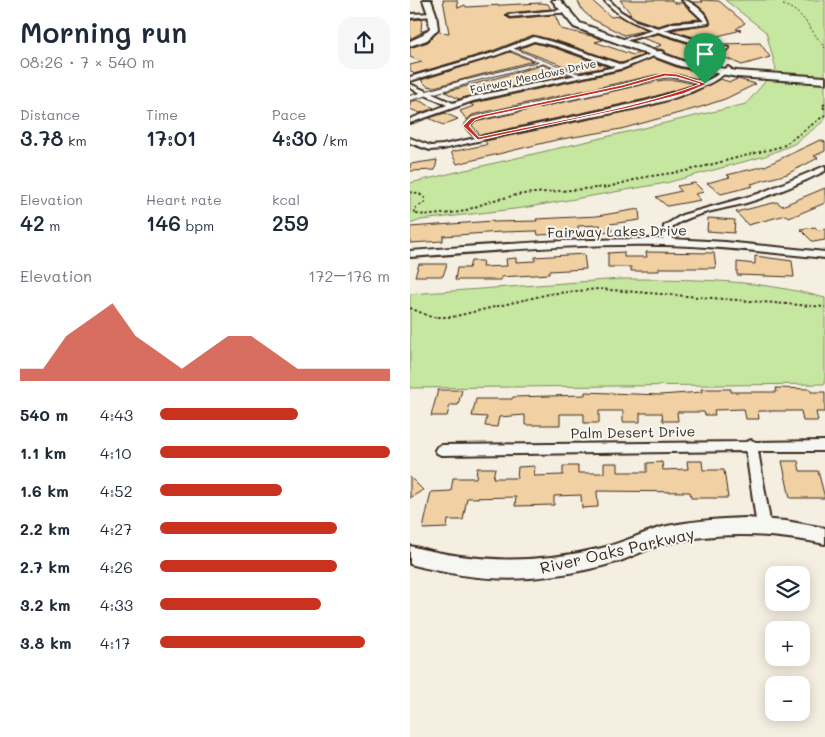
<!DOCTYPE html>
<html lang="en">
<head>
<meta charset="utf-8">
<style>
	:root { --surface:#fff; --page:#f6f6f7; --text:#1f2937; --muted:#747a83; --accent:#c8321e }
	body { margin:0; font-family:Mali,sans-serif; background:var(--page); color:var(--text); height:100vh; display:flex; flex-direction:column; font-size:19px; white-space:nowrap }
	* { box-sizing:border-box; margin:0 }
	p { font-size:16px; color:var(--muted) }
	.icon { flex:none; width:28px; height:28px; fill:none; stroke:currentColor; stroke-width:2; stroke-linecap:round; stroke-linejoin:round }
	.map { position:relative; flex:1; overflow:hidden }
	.panel { display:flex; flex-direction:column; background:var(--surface); width:410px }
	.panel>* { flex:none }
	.buttons { position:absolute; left:355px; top:566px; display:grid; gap:10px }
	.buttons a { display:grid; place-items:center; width:45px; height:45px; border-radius:10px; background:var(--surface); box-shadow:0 2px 12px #0003; font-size:25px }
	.pin { position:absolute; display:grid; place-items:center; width:42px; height:42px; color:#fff; margin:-51px -21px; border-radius:50% 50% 50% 0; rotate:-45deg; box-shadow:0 0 5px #0007 }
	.pin .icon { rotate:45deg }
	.round { display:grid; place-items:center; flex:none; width:52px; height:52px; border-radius:15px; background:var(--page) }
	.headline { display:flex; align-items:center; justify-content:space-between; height:85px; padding:0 20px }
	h1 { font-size:28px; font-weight:600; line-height:38px }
	.figures { display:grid; grid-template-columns:repeat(3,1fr); gap:8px; height:85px; padding:5px 20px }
	.figures div { display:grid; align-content:center }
	.figures b { font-size:21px; font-weight:600 }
	.figures small { font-size:14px; font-weight:400 }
	.figures p { font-size:14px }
	.chart { height:140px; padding:10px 20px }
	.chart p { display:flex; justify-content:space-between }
	.chart svg { width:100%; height:90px; margin-top:5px; fill:var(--accent); opacity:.7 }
	ul { padding:0 20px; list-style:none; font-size:16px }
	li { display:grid; grid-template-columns:80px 60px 1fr; align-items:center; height:38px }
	li i { height:12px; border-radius:6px; background:var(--accent) }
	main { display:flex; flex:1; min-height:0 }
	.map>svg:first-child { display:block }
	.green { fill:#c5e7a0; stroke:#80885f }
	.building { fill:#f1d1a3; stroke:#3b2a1e }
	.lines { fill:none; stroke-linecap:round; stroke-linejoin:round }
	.lane-far1-casing { stroke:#3b2a1e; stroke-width:4.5 }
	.lane-casing { stroke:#3b2a1e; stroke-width:6 }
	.street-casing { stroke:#3b2a1e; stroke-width:4 }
	.secondary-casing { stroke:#3b2a1e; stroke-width:4 }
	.path-far1 { stroke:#3b2a1e; stroke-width:1; stroke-dasharray:2 2; stroke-linecap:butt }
	.path { stroke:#3b2a1e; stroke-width:2; stroke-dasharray:2.5 2.5; stroke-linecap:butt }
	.lane-far1 { stroke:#f6f6f2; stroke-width:2.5 }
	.lane { stroke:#f6f6f2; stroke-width:4 }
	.street { fill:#f6f6f2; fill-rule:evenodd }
	.secondary { fill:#f6f6f2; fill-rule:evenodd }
	.route { fill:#c8321e; stroke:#fff; fill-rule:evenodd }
	.labels { text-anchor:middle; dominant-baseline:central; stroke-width:4; stroke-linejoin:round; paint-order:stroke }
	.far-street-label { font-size:11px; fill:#3b2a1e; stroke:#f6f6f2 }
	.street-label { font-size:14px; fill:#3b2a1e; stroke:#f6f6f2 }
	.near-street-label { font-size:16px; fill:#3b2a1e; stroke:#f6f6f2 }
</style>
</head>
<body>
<main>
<section class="panel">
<div class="headline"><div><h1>Morning run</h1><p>08:26 · 7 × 540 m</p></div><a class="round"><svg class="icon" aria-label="share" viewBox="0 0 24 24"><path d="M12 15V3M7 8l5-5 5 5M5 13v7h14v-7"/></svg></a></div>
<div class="figures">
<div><p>Distance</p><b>3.78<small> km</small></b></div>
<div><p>Time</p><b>17:01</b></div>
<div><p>Pace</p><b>4:30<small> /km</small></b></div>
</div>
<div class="figures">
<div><p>Elevation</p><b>42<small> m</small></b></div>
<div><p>Heart rate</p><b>146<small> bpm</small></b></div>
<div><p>kcal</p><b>259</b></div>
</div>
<div class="chart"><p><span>Elevation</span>172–176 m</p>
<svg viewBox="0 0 160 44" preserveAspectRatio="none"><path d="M0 44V38L10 38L20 22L30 14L40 6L50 22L60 30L70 38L80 30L90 22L100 22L110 30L120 38L130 38L140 38L150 38L160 38V44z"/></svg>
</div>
<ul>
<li><b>540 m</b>4:43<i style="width:60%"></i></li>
<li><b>1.1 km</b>4:10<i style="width:100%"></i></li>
<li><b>1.6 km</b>4:52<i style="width:53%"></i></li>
<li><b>2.2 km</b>4:27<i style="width:77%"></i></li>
<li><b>2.7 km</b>4:26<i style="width:77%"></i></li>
<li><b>3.2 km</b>4:33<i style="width:70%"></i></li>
<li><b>3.8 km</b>4:17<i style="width:89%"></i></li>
</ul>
</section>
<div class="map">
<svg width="415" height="737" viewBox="0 0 415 737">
	<rect width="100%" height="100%" fill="#f5efe2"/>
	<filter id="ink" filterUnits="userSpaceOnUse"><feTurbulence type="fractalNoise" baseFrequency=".02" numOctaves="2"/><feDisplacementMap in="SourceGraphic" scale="10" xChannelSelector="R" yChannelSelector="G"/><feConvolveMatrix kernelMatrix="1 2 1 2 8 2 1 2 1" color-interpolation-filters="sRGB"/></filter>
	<g filter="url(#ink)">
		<!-- green -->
		<path class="green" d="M 315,0 L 415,0 L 415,120 L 384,144 L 355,156 L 256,183 L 113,208 L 11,220 L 0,224 L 0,183 L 336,104 L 366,69 L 356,32 Z
			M 211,279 C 280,279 348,279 415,298 L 415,384 L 0,388 L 0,294 Z"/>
		<!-- building -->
		<path class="building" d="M 33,0 L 47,0 L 48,8 L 55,5 L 56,7 L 131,3 L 138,4 L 141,9 L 97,13 L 95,15 L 100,19 L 145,15 L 151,29 L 186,37 L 193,40 L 185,42 L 223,55 L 229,53 L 234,55 L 212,63 L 150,42 L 123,35 L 82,51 L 4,74 L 0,70 L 0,65 L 12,62 L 0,57 L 0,48 L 18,42 L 28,32 L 39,33 Z
			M 167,0 L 181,0 L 201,17 L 209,16 L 237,30 L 214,35 L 182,19 L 173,11 Z
			M 210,0 L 261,0 L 265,3 L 272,3 L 290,19 L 264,21 L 248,26 L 227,19 L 219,14 L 221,14 Z
			M 291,0 L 309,1 L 335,23 L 326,29 L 331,30 L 293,40 L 261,30 L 301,24 L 297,14 L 283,2 L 293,2 Z
			M 12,19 L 11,31 L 14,31 L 0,39 L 0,20 Z
			M 248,34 L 292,48 L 316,52 L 321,47 L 309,44 L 350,43 L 360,57 L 332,65 L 311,56 L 307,66 L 275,60 L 256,53 L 254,50 L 243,48 L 252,45 L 232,38 Z
			M 124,43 L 145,48 L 198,67 L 170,72 L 109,49 Z
			M 100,52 L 123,61 L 24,87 L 17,86 L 11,80 Z
			M 243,58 L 269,68 L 303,74 L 294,80 L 266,74 L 245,75 L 62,115 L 57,120 L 50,111 L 64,106 L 60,104 L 64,103 L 214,70 Z
			M 133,65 L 159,75 L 49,99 L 35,92 Z
			M 310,79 L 320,82 L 328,79 L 346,84 L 315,99 L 291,107 L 211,129 L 146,140 L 47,164 L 41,152 L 75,145 L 77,144 L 75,141 L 238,107 L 283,93 Z
			M 253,80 L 266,80 L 285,84 L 236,99 L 70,135 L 62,125 L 65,122 Z
			M 8,100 L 24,108 L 10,113 L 0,109 L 0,102 Z
			M 35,113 L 48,119 L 33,125 L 19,118 Z
			M 410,140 L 415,142 L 415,151 L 404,156 L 408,158 L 377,174 L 341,184 L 343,186 L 311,194 L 297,183 L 320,177 L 317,175 L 355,166 Z
			M 27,160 L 25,170 L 0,171 L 0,164 Z
			M 285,183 L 294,192 L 285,194 L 291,200 L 257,206 L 246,197 L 271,191 L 267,186 Z
			M 415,188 L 415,203 L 379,218 L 376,215 L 338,225 L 326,212 L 367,202 L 372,206 Z
			M 229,209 L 230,220 L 200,224 L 202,231 L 192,232 L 190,225 L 168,226 L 168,233 L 128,235 L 127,231 L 91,232 L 33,236 L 33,241 L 0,243 L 0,227 L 83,221 L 83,222 L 127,221 L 126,219 L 187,216 Z
			M 298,218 L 325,220 L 324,233 L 297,231 Z
			M 405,227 L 408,230 L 415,229 L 415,240 L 403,242 L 390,229 Z
			M 214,252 L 214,257 L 237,257 L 236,252 L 304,253 L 306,268 L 249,268 L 249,271 L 221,271 L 221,267 L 198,267 L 198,253 Z
			M 174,254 L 176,269 L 139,271 L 139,274 L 91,277 L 91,280 L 45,280 L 47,268 L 59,268 L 61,261 L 73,261 L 72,267 L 97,266 L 96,259 L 106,258 L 106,262 L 125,261 L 125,257 Z
			M 345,256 L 382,261 L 384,277 L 327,275 L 327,262 L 345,264 Z
			M 9,264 L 37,264 L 33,276 L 5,276 Z
			M 366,388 L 400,389 L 401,392 L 415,392 L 415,412 L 406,412 L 408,421 L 393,421 L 391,411 L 348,411 L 349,419 L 336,419 L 334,409 L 304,410 L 305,415 L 295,415 L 294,412 L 267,412 L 268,421 L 253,421 L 252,413 L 230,413 L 230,422 L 213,422 L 213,411 L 189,411 L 189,423 L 174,423 L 174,414 L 150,414 L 150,425 L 115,425 L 115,415 L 89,417 L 87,427 L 75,426 L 77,417 L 62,416 L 66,399 L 102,399 L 103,397 L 175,395 L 175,392 L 250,395 L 292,392 L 291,389 L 321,389 L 321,392 L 367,392 Z
			M 28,390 L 52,390 L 48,405 L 40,405 L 37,416 L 21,416 Z
			M 277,461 L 292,461 L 293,470 L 314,470 L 318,498 L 281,498 L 280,492 L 187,491 L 188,507 L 172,508 L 171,495 L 144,496 L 144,505 L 105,506 L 106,497 L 57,498 L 53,520 L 38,520 L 37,528 L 13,529 L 21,492 L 41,491 L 43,478 L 66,478 L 67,468 L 85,468 L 83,478 L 107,478 L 108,467 L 125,466 L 124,476 L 153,475 L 153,466 L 168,466 L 168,473 L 194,473 L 194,463 L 208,463 L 208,472 L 237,472 L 237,463 L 252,462 L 253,470 L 278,469 Z
			M 372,461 L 388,461 L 390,471 L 408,471 L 415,498 L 380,498 Z
			M 0,477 L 13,490 L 0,498 Z"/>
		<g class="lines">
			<!-- lane-far1 casing -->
			<g class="lane-far1-casing">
				<path id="lane-far1" d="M 101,49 L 133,62
					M 51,83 L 133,62 L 171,76
					M 226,83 C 258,74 261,74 292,83"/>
			</g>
			<!-- lane casing -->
			<g class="lane-casing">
				<path id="lane" d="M 288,82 L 295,84
					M 0,98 L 56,82
					M 68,139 L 56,126 L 63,119 L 231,82"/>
			</g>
			<!-- street casing -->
			<g class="street-casing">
				<path id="street" d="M 194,0 L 199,0 L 210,11 L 226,21 L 248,28 L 264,23 L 294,21 L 272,0 C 281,0 298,14 299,23 L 265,27 L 254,30 L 296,43 L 319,48 L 316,50 L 293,46 L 248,32 L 207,43 L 207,41 L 243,30 C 223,23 208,16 194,0 Z
					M 159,9 L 161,12 L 100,17 L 97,15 Z
					M 24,13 L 22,16 L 0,18 L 0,14 Z
					M 124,37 L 150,44 L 212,65 L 249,51 L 254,52 L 214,68 L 63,101 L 0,123 L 0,119 L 37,105 L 0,88 L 0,84 L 43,103 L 61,97 L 205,67 L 146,46 L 124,41 L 87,55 L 0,81 L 0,77 L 83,53 Z
					M 318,67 L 321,69 L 320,70 C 278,104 199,113 145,124 C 108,132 70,140 33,149 L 20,150 L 0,143 L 0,138 L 21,146 L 33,145 L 236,101 L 285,86 L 304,77 Z
					M 415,166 L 415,171 C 389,184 363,195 336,203 C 311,210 284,212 262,227 L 262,239 L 315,242 L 415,252 L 415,258 C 362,253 309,246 255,245 C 170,243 85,251 0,257 L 0,251 C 84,245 168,238 253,239 L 254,226 L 272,215 L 348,194 Z
					M 341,440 L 346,442 L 415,441 L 415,451 L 348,451 L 361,527 L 359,531 L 354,533 L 349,531 L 347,527 L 336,451 L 31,455 L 27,453 L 25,450 L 27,447 L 31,445 L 336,442 Z"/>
			</g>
			<!-- secondary casing -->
			<g class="secondary-casing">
				<path id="secondary" d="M 13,0 L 21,0 L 26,14 L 28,29 L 17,40 L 0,46 L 0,41 L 11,36 L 20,28 L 18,14 Z
					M 142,0 L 150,0 L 170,23 L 275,62 L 327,71 L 415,77 L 415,83 L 327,77 L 270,66 L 164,27 Z
					M 336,518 L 376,521 L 415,528 L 415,544 C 362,533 306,531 253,544 C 238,548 224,556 210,561 C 187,568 163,573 139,576 C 92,583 45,576 0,564 L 0,546 C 65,563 126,564 192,548 C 212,543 230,534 249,528 C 277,521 307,519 336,518 Z"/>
			</g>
			<!-- path-far1 -->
			<path class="path-far1" d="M 373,0 L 376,1 L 373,5 C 394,11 402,33 415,48"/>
			<!-- path -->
			<path class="path" d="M 415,104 L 412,106 L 415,109
				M 0,192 L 8,193 L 15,198 L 15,202 L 4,209 L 5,214 L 21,215 L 51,212 L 84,200 L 112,194 L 198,187 L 235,177 L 276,171 L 373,146 L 415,115
				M 0,308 L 21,317 L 42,317 L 139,294 L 188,289 L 415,307"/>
			<!-- lane-far1 -->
			<use href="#lane-far1" class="lane-far1"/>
			<!-- lane -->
			<use href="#lane" class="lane"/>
			<!-- street -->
			<use href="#street" class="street"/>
			<!-- secondary -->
			<use href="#secondary" class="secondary"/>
		</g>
	</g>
	<!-- route -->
	<path class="route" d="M 254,73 L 267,74 L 297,84 L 273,94 L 218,108 L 68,140 L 53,126 L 61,118 L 71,115 L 212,85 ZM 255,76 L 267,77 L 290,84 C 220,110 142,121 69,137 L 59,126 L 65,120 L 74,117 L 212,88 Z"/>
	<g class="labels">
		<!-- far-street labels -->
		<g class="far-street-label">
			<text transform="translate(123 76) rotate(-12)">Fairway Meadows Drive</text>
		</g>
		<!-- street labels -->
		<g class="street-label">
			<text transform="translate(207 231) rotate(-1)">Fairway Lakes Drive</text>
			<text transform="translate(223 432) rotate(-1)">Palm Desert Drive</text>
		</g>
		<!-- near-street labels -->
		<g class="near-street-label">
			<text transform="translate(207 550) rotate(-13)">River Oaks Parkway</text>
		</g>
	</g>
</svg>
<div class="buttons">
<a><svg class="icon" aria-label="layers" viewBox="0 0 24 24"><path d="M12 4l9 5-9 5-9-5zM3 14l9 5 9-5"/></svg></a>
<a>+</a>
<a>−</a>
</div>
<div class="pin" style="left:295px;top:84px;background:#1e9e55"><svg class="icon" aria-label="arrive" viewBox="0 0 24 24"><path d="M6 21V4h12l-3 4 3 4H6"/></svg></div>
</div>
</main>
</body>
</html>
